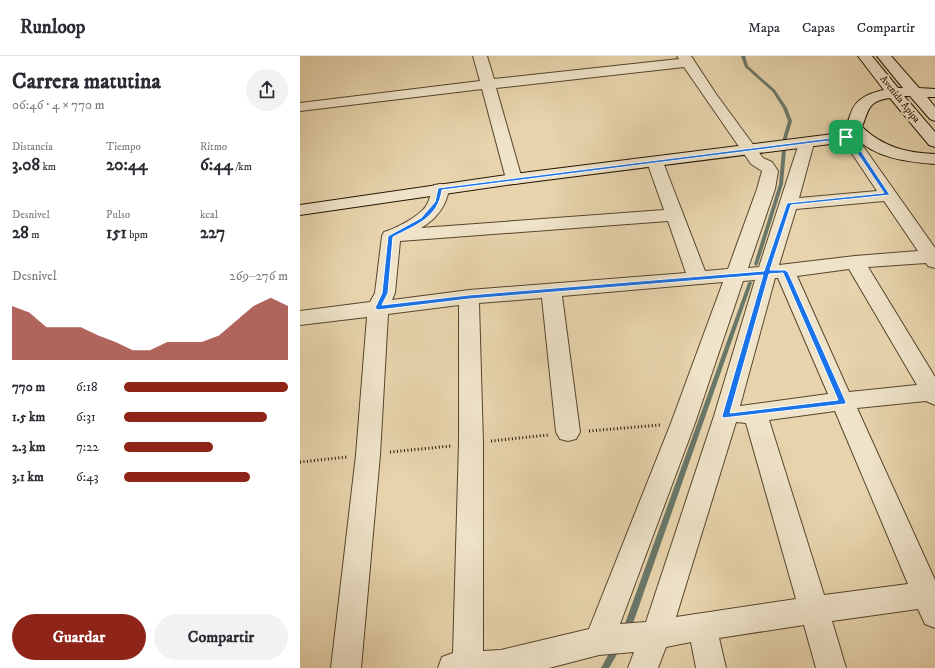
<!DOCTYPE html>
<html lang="es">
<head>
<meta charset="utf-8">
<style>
	:root { --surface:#fff; --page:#f2f2f3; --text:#2b2b33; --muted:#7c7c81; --line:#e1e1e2; --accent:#8f2418 }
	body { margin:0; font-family:"IM FELL DW Pica",serif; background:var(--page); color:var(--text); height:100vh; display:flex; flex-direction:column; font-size:15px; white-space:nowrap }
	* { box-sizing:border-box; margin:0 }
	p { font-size:13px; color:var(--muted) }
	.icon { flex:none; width:22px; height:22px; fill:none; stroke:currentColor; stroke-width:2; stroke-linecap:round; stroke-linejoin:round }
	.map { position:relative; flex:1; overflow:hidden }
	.details { display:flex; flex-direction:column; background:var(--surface); width:300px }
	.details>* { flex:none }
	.pin { position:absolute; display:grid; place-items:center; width:34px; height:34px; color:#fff; margin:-17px; border-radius:8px; box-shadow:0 2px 6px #0006 }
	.round { display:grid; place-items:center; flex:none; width:42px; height:42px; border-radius:21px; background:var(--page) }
	.overview { display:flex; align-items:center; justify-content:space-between; height:68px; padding:0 12px }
	h1 { font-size:22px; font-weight:800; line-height:30px }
	.metrics { display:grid; grid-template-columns:repeat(3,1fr); gap:6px; height:68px; padding:4px 12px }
	.metrics div { display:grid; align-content:center }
	.metrics b { font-size:17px; font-weight:800 }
	.metrics small { font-size:11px; font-weight:400 }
	.metrics p { font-size:11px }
	.chart { height:112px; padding:8px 12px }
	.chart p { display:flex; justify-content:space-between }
	.chart svg { width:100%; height:72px; margin-top:4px; fill:var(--accent); opacity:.7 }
	.action { display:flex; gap:8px; margin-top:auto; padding:8px 12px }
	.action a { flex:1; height:46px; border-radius:24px; background:var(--accent); color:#fff; font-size:16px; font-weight:800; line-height:46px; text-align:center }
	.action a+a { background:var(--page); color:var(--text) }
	ul { padding:0 12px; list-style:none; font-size:13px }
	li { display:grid; grid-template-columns:64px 48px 1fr; align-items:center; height:30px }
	li i { height:10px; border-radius:5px; background:var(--accent) }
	header { display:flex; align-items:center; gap:24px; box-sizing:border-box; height:56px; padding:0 20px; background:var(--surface); border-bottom:1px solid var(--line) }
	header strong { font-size:19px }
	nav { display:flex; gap:22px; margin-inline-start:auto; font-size:14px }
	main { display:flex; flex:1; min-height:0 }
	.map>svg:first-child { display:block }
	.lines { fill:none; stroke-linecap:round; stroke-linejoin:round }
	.stream { fill:#697769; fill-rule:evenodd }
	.street-casing { stroke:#56452c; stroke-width:2 }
	.secondary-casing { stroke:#251502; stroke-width:2 }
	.path { stroke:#251502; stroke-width:3; stroke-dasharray:1 2.5; stroke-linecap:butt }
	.street { fill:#efe3c9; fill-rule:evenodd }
	.secondary { fill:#efe3c9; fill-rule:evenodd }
	.route { fill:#1a73e8; stroke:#fff; fill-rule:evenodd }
	.labels { text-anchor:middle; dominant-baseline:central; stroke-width:4; stroke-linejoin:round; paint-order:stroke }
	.far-street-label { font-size:10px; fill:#251502; stroke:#efe3c9 }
</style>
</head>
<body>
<header>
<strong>Runloop</strong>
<nav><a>Mapa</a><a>Capas</a><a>Compartir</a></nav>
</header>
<main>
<section class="details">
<div class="overview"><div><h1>Carrera matutina</h1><p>06:46 · 4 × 770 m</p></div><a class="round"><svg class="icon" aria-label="share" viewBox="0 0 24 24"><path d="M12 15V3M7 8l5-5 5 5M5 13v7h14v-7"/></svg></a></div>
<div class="metrics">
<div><p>Distancia</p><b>3.08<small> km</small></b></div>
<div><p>Tiempo</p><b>20:44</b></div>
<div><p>Ritmo</p><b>6:44<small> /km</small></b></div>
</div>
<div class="metrics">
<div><p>Desnivel</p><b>28<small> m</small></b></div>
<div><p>Pulso</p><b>151<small> bpm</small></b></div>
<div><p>kcal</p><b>227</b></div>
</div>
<div class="chart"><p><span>Desnivel</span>269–276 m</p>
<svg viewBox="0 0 160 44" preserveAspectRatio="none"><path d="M0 44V11L10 15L20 24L30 24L40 24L50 29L60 33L70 38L80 38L90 33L100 33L110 33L120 29L130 20L140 11L150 6L160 11V44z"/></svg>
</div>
<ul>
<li><b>770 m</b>6:18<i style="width:100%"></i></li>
<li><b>1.5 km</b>6:31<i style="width:87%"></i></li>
<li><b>2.3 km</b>7:22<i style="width:54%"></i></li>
<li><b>3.1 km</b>6:43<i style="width:77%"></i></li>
</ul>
<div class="action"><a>Guardar</a><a>Compartir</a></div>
</section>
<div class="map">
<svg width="635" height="612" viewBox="0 0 635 612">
	<rect width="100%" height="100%" fill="#e7d4ac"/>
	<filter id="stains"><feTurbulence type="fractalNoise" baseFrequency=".005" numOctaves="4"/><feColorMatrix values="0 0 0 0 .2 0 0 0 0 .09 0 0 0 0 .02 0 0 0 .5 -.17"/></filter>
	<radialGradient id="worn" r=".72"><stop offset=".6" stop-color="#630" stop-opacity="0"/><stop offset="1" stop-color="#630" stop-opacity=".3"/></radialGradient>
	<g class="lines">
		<!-- stream -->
		<path class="stream" d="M 441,0 L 445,0 L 448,10 L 475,34 L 487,52 L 492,65 L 487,82 L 483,128 L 458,208 L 456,210 L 454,208 L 479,128 L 483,82 L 488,65 L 483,52 L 473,36 L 445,11 Z
			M 450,225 L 452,227 L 331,573 L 330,575 L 327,577 L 324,575 L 323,573 L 448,227 Z
			M 316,589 L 319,590 L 320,593 L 309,612 L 301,612 L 313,590 Z"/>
		<!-- street casing -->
		<g class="street-casing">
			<path id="street" d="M 173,0 L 187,0 L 194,23 L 379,3 L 377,0 L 391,0 L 416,38 L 463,102 L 472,106 L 478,115 L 475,133 L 448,212 L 459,211 L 500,84 L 506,82 L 512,84 L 514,87 L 499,142 L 577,135 L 553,99 L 538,81 L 540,78 C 553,75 557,84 565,93 L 635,192 L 635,212 L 628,210 L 626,207 L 568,211 L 635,321 L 635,349 L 626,345 L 557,352 L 635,524 L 635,572 L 625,568 L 618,553 L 532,565 L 546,612 L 516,612 L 504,569 L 419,582 L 426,612 L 396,612 L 391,586 L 366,591 L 358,612 L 328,612 L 334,596 L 299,599 L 249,612 L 138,612 L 142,601 L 153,597 L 159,387 L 159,249 L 88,258 L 80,399 L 61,612 L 31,612 L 56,399 L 67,261 L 0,269 L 0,255 L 70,246 L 75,237 L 82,180 L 84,176 C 95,173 120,160 126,150 C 131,143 130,135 134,129 L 140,128 L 146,129 L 149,133 C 146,151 136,163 121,172 L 364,154 L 347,106 L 349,103 L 355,101 L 361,103 L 363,106 L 405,215 L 428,213 L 457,133 L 462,115 L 451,108 L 384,11 L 196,32 L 222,123 L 220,127 L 214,128 L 208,127 L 206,123 L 182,33 L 0,55 L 0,47 L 180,25 ZM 584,145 L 618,195 L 555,200 L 479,209 L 496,153 ZM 368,165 L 386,217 L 169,234 L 92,244 L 95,237 L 100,185 ZM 549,213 L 617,329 L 549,336 L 497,220 ZM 475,222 L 478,222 L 528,338 L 440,350 ZM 455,224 L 414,360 L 346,566 L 320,568 L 395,367 L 443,225 ZM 423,226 L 371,367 L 289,573 L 201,594 L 183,595 L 183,387 L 179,247 L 242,242 L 256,376 L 260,383 L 268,385 L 276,383 L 280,376 L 262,240 ZM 535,355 L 608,528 L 524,539 L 469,364 ZM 436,366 L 446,367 L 496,543 L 376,561 Z"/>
		</g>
		<!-- secondary casing -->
		<g class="secondary-casing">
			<path id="secondary" d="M 558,0 L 572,0 L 598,32 L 603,32 L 577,0 L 591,0 L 619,32 L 635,33 L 635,41 L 627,41 L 635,51 L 635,65 L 630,63 L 610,40 L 604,40 L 635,76 L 635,91 L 629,89 L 590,42 C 568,45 569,53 562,71 C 583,91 607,97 635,98 L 635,108 C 607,106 575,102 555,81 L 552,84 L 546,86 L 214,128 L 0,159 L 0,149 L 214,118 L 541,77 C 547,70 548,65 551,57 C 556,42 570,37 584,34 Z"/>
		</g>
		<!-- path -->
		<path class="path" d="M 289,375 L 360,369
			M 191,385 L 248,379
			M 90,396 L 151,390
			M 0,406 L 47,401"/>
		<!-- street -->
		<use href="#street" class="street"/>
		<!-- secondary -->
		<use href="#secondary" class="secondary"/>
	</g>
	<!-- route -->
	<path class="route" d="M 547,80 L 561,95 L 590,139 L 491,149 L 470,214 L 485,214 L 488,216 L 546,346 L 545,348 L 423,362 L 422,360 L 463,219 L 169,243 L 78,254 L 75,252 L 82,237 L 88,180 L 121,162 L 135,146 L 138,132 ZM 544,83 L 557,97 L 584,137 L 487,147 L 464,215 L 169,239 L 82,249 L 88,237 L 93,181 C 116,169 138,162 142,134 ZM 483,217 L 538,344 L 430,357 L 469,218 Z"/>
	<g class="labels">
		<!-- far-street labels -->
		<g class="far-street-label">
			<text transform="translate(600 43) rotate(51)">Avenida Apipa</text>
		</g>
	</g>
	<rect width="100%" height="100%" filter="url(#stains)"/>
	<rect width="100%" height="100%" fill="url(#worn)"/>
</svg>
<div class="pin" style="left:546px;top:81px;background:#1e9e55"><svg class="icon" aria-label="arrive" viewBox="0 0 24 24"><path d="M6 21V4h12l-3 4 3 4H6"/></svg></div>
</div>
</main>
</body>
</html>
